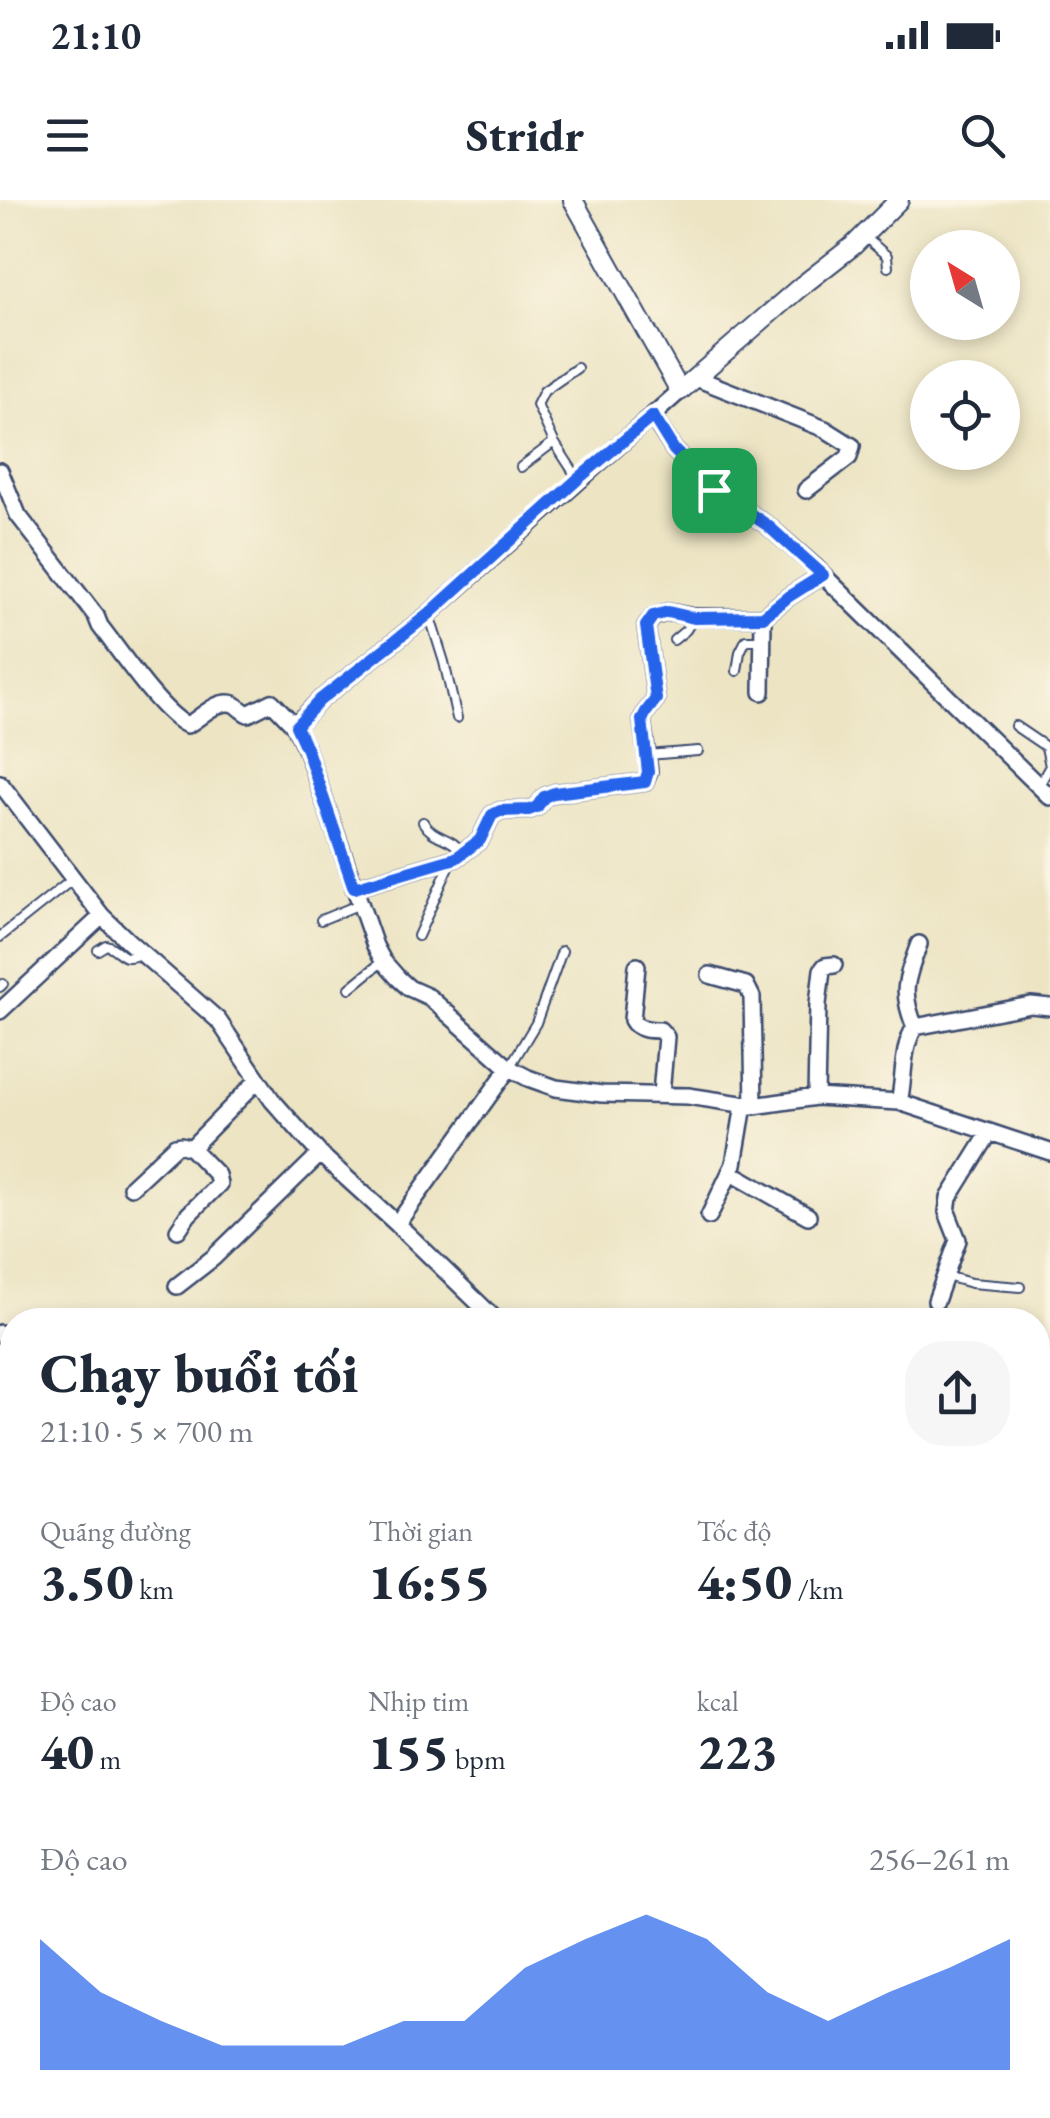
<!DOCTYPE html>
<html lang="vi">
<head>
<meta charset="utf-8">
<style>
	:root { --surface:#fff; --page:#f6f6f7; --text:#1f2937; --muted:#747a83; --accent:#2563eb }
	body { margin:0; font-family:"EB Garamond",serif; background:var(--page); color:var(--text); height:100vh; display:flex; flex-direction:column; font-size:38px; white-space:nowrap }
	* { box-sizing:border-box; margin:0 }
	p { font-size:32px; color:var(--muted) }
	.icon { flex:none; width:55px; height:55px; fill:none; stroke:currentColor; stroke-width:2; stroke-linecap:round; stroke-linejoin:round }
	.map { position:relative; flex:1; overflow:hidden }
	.side { position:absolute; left:0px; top:1108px; width:1050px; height:812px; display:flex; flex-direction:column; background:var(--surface); border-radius:40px 40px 0 0; box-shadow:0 5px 15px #0003 }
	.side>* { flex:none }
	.needle { width:65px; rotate:323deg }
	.tools { position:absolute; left:910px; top:30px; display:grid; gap:20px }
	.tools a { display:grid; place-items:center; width:110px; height:110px; border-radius:50%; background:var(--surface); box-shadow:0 5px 15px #0003; font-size:50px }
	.pin { position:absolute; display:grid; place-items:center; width:85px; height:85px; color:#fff; margin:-42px; border-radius:20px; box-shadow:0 5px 15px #0006 }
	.round { display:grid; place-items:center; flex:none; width:105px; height:105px; border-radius:40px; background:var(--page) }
	.head { display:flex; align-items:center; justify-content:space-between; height:170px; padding:0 40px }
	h1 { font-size:55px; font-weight:800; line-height:75px }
	.stats { display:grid; grid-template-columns:repeat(3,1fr); gap:15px; height:170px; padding:10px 40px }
	.stats div { display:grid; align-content:center }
	.stats b { font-size:50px; font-weight:800 }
	.stats small { font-size:28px; font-weight:400 }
	.stats p { font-size:28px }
	.chart { height:280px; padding:20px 40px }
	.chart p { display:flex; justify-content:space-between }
	.chart svg { width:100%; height:180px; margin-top:10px; fill:var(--accent); opacity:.7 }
	.status { display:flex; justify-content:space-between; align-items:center; height:70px; padding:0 50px; background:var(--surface); direction:ltr }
	.status svg { height:28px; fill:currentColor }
	header { display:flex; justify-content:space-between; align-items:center; height:130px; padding:0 40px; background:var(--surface); font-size:45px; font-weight:800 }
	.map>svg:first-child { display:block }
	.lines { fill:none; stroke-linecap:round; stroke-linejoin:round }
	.service-casing { stroke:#3a4a6d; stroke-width:12 }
	.minor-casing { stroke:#3a4a6d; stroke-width:20 }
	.tertiary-casing { stroke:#3a4a6d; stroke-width:22 }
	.primary-casing { stroke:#3a4a6d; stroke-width:28 }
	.service { stroke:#fff; stroke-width:8 }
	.minor { stroke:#fff; stroke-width:15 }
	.tertiary { stroke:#fff; stroke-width:18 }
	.primary { stroke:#fff; stroke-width:22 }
	.route-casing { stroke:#fff; stroke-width:20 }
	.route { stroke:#2563eb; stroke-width:12 }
</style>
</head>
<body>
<div class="status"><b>21:10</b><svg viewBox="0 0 49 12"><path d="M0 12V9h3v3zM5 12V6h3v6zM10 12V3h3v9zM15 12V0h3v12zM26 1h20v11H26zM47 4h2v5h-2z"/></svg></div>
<header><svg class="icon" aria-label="menu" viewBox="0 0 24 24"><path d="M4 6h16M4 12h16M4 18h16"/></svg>Stridr<svg class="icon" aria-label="search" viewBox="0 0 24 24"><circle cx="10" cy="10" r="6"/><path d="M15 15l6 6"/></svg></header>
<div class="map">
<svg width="1050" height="1918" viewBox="0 0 1050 1918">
	<rect width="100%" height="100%" fill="#fcf5e5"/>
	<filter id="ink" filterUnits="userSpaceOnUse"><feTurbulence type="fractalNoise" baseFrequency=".01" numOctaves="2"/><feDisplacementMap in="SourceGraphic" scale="20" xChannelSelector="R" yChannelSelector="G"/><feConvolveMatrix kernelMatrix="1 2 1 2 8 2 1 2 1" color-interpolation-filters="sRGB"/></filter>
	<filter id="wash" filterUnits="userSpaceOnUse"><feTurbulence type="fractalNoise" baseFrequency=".0048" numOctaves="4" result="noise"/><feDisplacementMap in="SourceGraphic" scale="40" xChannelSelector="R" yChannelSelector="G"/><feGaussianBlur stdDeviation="2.25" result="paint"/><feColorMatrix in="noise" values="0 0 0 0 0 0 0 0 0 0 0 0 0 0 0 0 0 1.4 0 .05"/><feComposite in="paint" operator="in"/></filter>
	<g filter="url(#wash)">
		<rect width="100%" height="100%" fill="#ece4c3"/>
	</g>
	<g filter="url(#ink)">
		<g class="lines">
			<!-- service casing -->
			<g class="service-casing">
				<path id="service" d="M 864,36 L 887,56 L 888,67
					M 577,168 L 544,191 L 537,205 L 554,242 L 578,279
					M 521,267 L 554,242
					M 429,414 L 444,462 L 457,518
					M 674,440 L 686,430 L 694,417
					M 737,471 L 740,452 L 746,440 L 763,440
					M 1015,526 L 1046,547 L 1050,566 L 1038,587
					M 647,555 L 698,551
					M 423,622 C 435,641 449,634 464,654
					M 321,720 L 360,704
					M 418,736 L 452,660
					M 0,737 L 73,679
					M 98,750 L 106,745 C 123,750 120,764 142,753
					M 0,787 L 3,784
					M 350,788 L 383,761
					M 509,868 L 536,823 L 562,751
					M 946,1076 L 971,1083 L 1020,1087"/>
			</g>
			<!-- minor casing -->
			<g class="minor-casing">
				<path id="minor" d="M 696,178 L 825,229 L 852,246 L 849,257 L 806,290
					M 680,191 L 429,414 L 320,500 L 295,526 L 307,551 L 375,746 L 383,761 L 398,778 L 409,788 L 429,797 L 509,868 L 528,878 L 556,888 L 602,894 L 688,896 L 754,906 L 816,897 L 899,902 C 905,878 901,848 915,827 L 1031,805 L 1050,807
					M 653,217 L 674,250 L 714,290 L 767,325 L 814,366 L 1050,597
					M 0,271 L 18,315 L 96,416 L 100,426 C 119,450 161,513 187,525 C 200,519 217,498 234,504 C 239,507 243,512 248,514 L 272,502 L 295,526
					M 762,492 L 763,417
					M 0,583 L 102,716 L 128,741 L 218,820 L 272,900 L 320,954 L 397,1024 L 496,1120
					M 354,688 L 456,658 L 480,640 L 492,615 L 500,611 L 529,610 L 537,607 L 544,597 L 554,593 L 645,582 L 649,571 L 642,520 L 646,512 L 656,499 L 646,426 L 653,417 L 668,412 L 694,417 L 763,417 L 788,397 L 823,375
					M 637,766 L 632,820 C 637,830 651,830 660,830 L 666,837 L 661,894
					M 710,775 L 746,785 L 752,797 L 754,906
					M 0,811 L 102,716
					M 915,827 C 900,791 906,780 919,744
					M 816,897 L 818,804 L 822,770 L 825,766 L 834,765
					M 899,902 L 1050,952
					M 730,972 L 808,1016
					M 131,987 L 175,946 L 181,945 L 191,948
					M 709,1016 L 734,964 L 744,905
					M 397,1024 L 509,868
					M 178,1030 L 188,1015 L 219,984 L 217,975 L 191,948 L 258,880
					M 177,1086 L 213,1058 L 320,954
					M 936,1101 L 958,1040 L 947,1012 L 949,998 L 990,932
					M 0,1133 L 12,1143
					M 0,1254 L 12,1237
					M 0,1407 L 12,1413
					M 1038,1524 L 1050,1526
					M 1038,1763 L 1050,1757
					M 739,1918 L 759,1908"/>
			</g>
			<!-- tertiary casing -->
			<g class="tertiary-casing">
				<path id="tertiary" d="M 573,0 L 680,191 L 799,88 L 854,45 L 899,0"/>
			</g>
			<!-- primary casing -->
			<g class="primary-casing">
				<path id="primary" d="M 0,1757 L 12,1750
					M 680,1908 L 694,1918"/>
			</g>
			<!-- service -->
			<use href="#service" class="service"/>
			<!-- minor -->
			<use href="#minor" class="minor"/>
			<!-- tertiary -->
			<use href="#tertiary" class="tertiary"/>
			<!-- primary -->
			<use href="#primary" class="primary"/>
		</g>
	</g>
	<g class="lines" filter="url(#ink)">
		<!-- route casing -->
		<g class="route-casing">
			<path id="route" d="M 653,216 L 674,250 L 714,290 L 767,325 L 823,375 L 788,397 L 763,417 L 694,418 L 668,412 L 653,416 L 646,426 L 656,499 L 646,512 L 642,520 L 648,572 L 645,582 L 554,593 L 544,597 L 537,607 L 529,610 L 500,611 L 492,615 L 480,640 L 456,658 L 354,688 L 307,550 L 296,526 L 320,500 L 429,414 L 578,279 Z"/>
		</g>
		<!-- route -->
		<use href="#route" class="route"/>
	</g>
</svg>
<div class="tools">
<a><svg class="needle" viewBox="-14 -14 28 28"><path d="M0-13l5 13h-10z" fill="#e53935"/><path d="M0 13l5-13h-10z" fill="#747a83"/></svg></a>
<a><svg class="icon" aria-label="locate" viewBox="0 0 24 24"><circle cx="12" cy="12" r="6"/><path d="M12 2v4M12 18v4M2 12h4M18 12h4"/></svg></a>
</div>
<div class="pin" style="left:714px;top:290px;background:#1e9e55"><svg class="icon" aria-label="arrive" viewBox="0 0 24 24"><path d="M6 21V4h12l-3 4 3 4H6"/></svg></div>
<section class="side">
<div class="head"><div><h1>Chạy buổi tối</h1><p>21:10 · 5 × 700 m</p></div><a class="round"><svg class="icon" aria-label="share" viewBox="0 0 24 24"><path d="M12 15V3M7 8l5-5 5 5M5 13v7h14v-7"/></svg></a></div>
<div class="stats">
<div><p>Quãng đường</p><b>3.50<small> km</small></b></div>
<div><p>Thời gian</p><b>16:55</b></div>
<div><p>Tốc độ</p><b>4:50<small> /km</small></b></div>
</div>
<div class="stats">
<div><p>Độ cao</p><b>40<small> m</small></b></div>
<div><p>Nhịp tim</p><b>155<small> bpm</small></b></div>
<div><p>kcal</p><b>223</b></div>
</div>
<div class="chart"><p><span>Độ cao</span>256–261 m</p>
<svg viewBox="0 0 160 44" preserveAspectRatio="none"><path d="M0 44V12L10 25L20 32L30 38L40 38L50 38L60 32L70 32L80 19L90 12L100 6L110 12L120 25L130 32L140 25L150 19L160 12V44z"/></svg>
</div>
</section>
</div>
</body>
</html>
